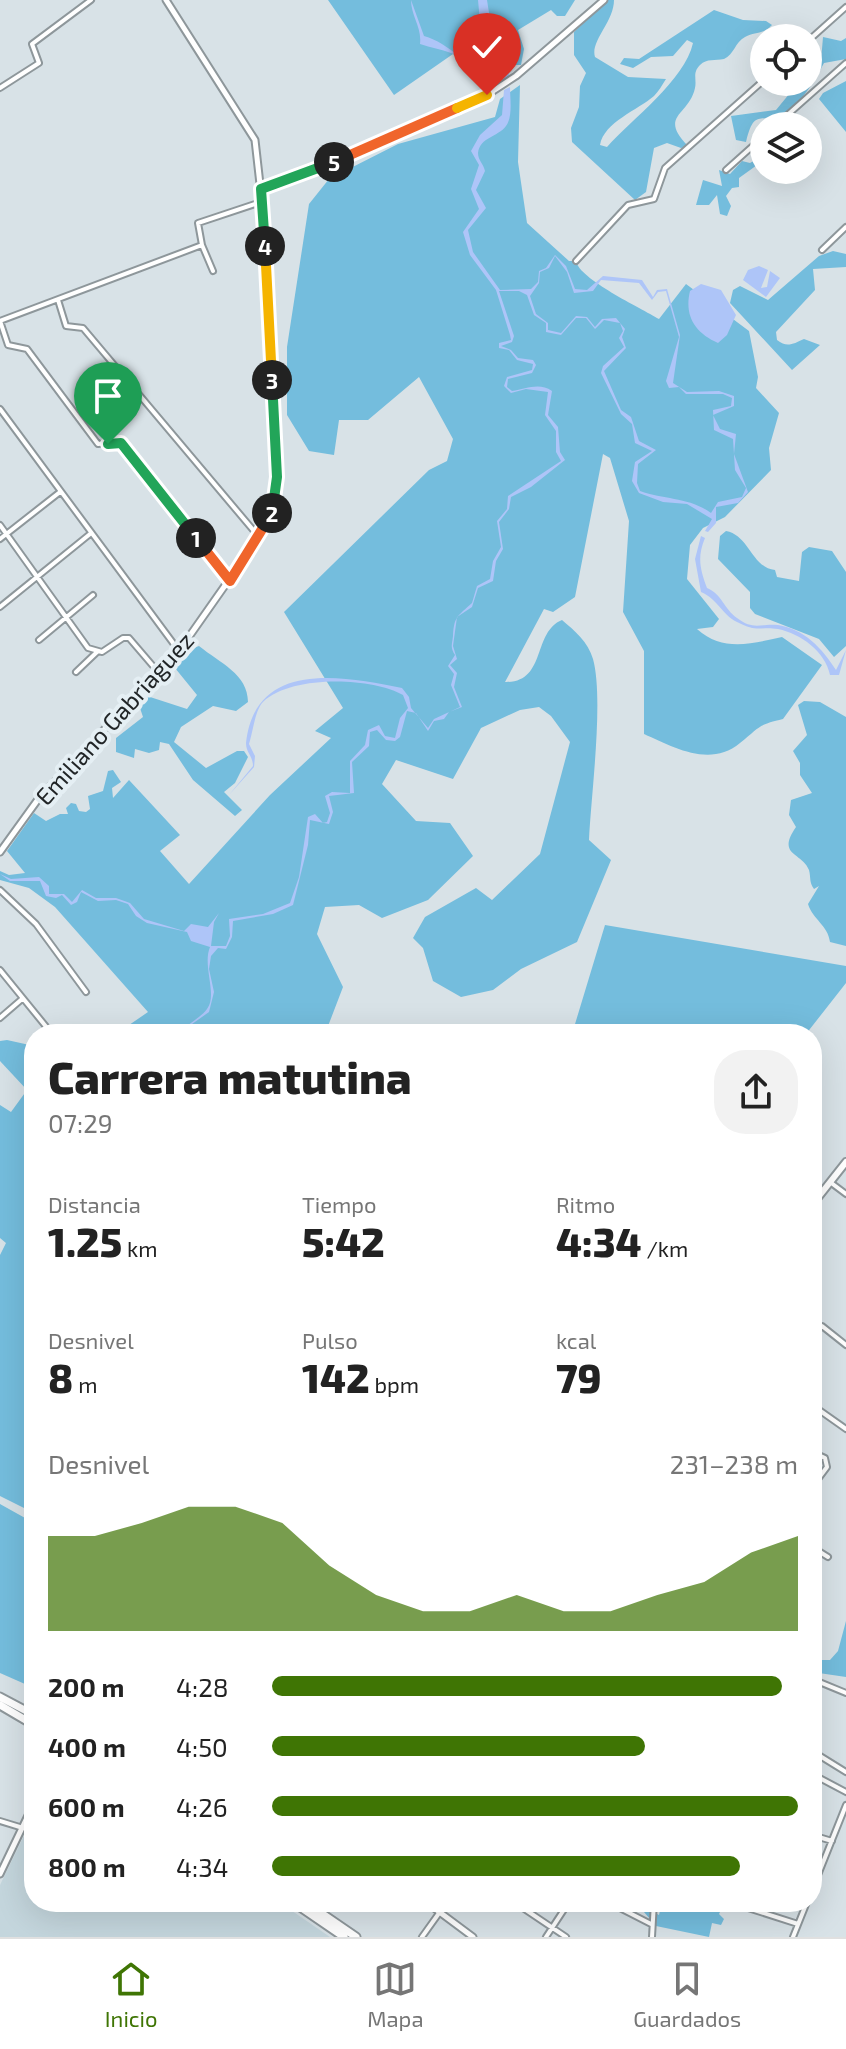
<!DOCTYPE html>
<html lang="es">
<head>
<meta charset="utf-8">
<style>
	:root { --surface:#fff; --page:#f2f2f2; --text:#222; --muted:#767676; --line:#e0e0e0; --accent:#3f7504 }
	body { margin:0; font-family:"Exo 2",sans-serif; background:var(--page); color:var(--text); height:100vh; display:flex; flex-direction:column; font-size:30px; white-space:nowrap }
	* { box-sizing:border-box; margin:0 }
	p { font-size:26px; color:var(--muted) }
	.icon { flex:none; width:44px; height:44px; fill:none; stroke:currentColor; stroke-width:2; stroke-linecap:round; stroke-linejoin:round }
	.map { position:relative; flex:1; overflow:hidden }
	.side { position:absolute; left:24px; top:1024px; width:798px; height:888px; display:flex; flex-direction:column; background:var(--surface); border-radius:32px; box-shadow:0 8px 32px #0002 }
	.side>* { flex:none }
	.fabs { position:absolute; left:750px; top:24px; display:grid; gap:16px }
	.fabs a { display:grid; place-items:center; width:72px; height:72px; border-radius:50%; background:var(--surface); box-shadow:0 8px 32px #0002; font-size:40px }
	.pin { position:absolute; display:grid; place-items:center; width:68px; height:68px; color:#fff; margin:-82px -34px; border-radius:50% 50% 50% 0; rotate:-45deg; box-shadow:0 0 8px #0007 }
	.pin .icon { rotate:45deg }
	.km { position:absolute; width:40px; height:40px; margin:-20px; border-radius:50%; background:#222; color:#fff; font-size:22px; line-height:40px; text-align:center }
	.round { display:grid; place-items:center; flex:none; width:84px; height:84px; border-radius:32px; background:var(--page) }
	.headline { display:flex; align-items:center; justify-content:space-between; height:136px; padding:0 24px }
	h1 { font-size:44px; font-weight:800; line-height:60px }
	.stats { display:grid; grid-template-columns:repeat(3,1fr); gap:12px; height:136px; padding:8px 24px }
	.stats div { display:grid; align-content:center }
	.stats b { font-size:40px; font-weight:800 }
	.stats small { font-size:22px; font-weight:400 }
	.stats p { font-size:22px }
	.chart { height:224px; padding:16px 24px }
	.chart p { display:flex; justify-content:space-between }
	.chart svg { width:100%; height:144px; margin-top:8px; fill:var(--accent); opacity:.7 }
	ul { padding:0 24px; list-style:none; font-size:26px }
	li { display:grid; grid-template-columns:128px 96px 1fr; align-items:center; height:60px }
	li i { height:20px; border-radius:10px; background:var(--accent) }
	.menu { display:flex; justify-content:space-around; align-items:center; height:112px; border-top:2px solid var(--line); background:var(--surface); font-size:22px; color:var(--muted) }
	.menu a { display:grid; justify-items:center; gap:4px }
	.menu .selected { color:var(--accent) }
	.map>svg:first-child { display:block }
	.built { fill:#c4d6dd }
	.green { fill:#74bddd }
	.water { fill:#aec5f8; fill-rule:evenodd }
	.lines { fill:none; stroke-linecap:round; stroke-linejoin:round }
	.street-casing { stroke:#8e979b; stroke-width:8 }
	.secondary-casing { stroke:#8e979b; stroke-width:9 }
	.primary-casing { stroke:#8e979b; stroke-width:10 }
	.highway-casing { stroke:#8e979b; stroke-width:11 }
	.street { stroke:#fff; stroke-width:4 }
	.secondary { stroke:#fff; stroke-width:5 }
	.primary { stroke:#fff; stroke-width:6 }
	.highway { stroke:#fff; stroke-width:7 }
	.split-1-casing { stroke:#fff; stroke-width:16 }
	.split-2-casing { stroke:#fff; stroke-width:16 }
	.split-3-casing { stroke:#fff; stroke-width:16 }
	.split-4-casing { stroke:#fff; stroke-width:16 }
	.split-5-casing { stroke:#fff; stroke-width:16 }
	.split-6-casing { stroke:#fff; stroke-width:16 }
	.split-7-casing { stroke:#fff; stroke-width:16 }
	.split-1 { stroke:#22a559; stroke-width:10 }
	.split-2 { stroke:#f0652b; stroke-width:10 }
	.split-3 { stroke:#22a559; stroke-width:10 }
	.split-4 { stroke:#f5b400; stroke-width:10 }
	.split-5 { stroke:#22a559; stroke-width:10 }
	.split-6 { stroke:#f0652b; stroke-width:10 }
	.split-7 { stroke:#f5b400; stroke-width:10 }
	.labels { text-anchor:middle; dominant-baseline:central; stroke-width:8; stroke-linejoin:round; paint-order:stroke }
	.street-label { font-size:24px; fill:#212527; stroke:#e5eff4 }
</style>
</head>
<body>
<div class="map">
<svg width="846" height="1937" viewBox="0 0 846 1937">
	<rect width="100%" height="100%" fill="#d8e2e7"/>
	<!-- built -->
	<path class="built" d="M 34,1815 L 34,1902 L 279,1902 L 330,1937 L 0,1937 L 0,1885 Z"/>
	<!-- green -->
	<path class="green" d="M 328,0 L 575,0 L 565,16 L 557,16 L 551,10 L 518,30 L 524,49 L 521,65 L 515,65 L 503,80 L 472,70 L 453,54 L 394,95 Z
		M 608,0 L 614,0 C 614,22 590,41 595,57 L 628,77 L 666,79 C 662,85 659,91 654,96 C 638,110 604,122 600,145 L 607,147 C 631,120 685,80 693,43 L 687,40 L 673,56 L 651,57 L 633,68 L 620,64 L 624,58 L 639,59 L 714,10 L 743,20 L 766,21 L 772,25 C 763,35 755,31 745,37 C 735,42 734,55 724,59 C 715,61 707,58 700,65 C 692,73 697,79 695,88 C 689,116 658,115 688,146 L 681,148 L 667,143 L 654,148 L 646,192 L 635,200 L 572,142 L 571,128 L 579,107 L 580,86 L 586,73 L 574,55 L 574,32 Z
		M 823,37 L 841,41 L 846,38 L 846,59 L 824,63 C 815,80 803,101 786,112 C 761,127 755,105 746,142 L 736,140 L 731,116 L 776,110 L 799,82 L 808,82 L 808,76 L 821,61 Z
		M 846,81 L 846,132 L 819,99 L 823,93 Z
		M 520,85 L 518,162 L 527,223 L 569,261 L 576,261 C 579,279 641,308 659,319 L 686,284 L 749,331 L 758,377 L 756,388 L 779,413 L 769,448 L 771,470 L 725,517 L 703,528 L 690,545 L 687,579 L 719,619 L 713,627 L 697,629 C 723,652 750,644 782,637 L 822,665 L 783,719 C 757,725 760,727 740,743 C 710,768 673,747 644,734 L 644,651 L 623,612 L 629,521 L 610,458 L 603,454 L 575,597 L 553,612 L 544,609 L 505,682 C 547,683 532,632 562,620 C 575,631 588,642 593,659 C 604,699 591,795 589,840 L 611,860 L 577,942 L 521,969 L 493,990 L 461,997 L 433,981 L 423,948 L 413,938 L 425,917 L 476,888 L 492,900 L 540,854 L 570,742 L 551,716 L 539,707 L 520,710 L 481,728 L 453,779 L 396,760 L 382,784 L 416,821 L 450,823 L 473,856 L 428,900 L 382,918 L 359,905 L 325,907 L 317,934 L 343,987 L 325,1034 L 116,1034 L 148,1012 L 55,907 L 29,888 L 0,880 L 0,871 L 9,875 L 25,873 L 7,851 L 34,813 L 46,821 L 60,814 L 68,814 L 66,808 L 71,803 L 76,804 L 79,811 L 86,812 L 90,809 L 88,796 L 103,791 L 108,771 L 113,770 L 121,782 L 112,788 L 113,798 L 129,780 L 180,835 L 160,851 L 189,884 L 270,795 L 331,738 L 315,731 L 343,708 L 284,612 L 429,470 L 447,461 L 453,439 L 419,377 L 368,420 L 339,420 L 334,455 L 309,451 L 287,415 L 287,347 L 309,204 L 329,179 L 398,144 L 495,117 L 500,99 Z
		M 764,155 L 764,160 L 739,178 L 739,187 L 732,188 L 726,196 L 731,206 L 727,216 L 720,214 L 717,195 L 709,205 L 696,205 L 703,180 L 722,186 L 719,170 L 730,174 L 742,161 L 750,163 Z
		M 833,251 L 846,254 L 846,267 L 813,269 L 815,290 L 776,332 L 777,340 C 787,348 793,344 804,339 L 820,345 L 792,370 L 730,303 L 733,290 L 740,286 L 768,300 L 819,256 Z
		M 726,531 C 749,535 752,568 775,570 L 777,577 L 799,581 L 802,552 L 809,547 L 832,551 L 846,572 L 846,646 L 834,657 L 819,639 L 755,614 L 750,608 L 750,592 L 718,559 L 720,536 Z
		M 199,646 C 220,663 248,674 248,702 L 236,711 L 213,706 L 181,727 L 174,742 L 206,768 L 237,751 L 244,751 L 248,757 L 235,783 L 224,792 L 242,810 L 235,816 L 193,780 L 169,744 L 160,742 L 159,750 L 149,753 L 135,749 L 134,758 L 116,752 L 116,738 L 143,717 L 139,705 L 147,696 L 187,709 L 197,695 L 175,668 L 186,651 Z
		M 804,701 L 820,702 L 846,717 L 846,946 L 830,942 C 828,925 813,920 808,904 L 819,886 L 814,889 C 809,882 811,878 809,870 C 802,852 776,856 796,827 L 789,815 L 791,800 L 812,793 L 800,775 L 800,763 L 793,751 L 807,735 L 798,705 Z
		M 605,925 L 846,966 L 846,983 L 806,1034 L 572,1034 Z
		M 7,1040 L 34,1046 L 34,1513 L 0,1496 L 0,1255 L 6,1243 L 0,1238 L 0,1105 L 11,1112 L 27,1090 L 0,1061 L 0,1041 Z
		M 0,1504 L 34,1523 L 34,1688 L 0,1673 Z
		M 846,1621 L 846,1677 L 812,1672 L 812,1660 L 830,1660 L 838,1651 Z
		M 662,1902 L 718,1902 L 716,1908 L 723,1906 L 719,1914 L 724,1919 L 721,1925 L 712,1923 L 709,1937 L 656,1926 L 644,1912 L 650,1910 L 659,1915 Z"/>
	<!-- water -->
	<path class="water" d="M 411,0 L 424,36 C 450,43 466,68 495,74 L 502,69 L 481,33 L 478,0 L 487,0 L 493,38 L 508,62 L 509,77 L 503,80 L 503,74 C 478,78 472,62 451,53 C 441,49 431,48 420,44 C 422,27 411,16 411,0 Z
		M 510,87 C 510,99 513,116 506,126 C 498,137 480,137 478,153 C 478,160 483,163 485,171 L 476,190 L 486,208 L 468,230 L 473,252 L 500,290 L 531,289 L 538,282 L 539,271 L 546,268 L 555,255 L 566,266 L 575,289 L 587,290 L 603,276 L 642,280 L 653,297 L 657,290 L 667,289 L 680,335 L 673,383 L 687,392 L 719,391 L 734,396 L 734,406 L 713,415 L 720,429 L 736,434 L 734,454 L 748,492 L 738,503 L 716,507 L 716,523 L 708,532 L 705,531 L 712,519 L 687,504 L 663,502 L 639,493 L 632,481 L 635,462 L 652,451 L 635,443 L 632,424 L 621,414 L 601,373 L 603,366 L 624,347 L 619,338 L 623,331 L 620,323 L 604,320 L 595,329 L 586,318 L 576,318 L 561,335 L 546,332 L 546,323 L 534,315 L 527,295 L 519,291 L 499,291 L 514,336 L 512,342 L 501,346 L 511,350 L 518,358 L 533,360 L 536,365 L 532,373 L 508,379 L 507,387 L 512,391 C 526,389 539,382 552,391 L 548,415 L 558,427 L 560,452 L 565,460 L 531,487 L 511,497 L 509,509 L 499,522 L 503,549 L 496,561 L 493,581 L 478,588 L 472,607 L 457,617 L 453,646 L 457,659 L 450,665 L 457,673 L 454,687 L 462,707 L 449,712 L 444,719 L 434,721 L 428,731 L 416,713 L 407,711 L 400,737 L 395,741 L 386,740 L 377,730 L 370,732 L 369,746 L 352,762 L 354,793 L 329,796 L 333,812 L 329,824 L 310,820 L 308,845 L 293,905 L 273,914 L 233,921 L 232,937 L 226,949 L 218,948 L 211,956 L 209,969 L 214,992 L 209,1012 L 178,1034 C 186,1025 203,1016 207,1009 C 218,995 202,966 210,947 L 191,941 L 187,932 L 147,923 L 136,916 L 128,904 L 116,900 L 98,901 L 81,892 L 77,902 L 71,905 L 62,895 L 56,898 L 46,896 L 40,881 L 10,881 L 0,874 L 11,879 L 39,877 L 49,886 L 49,894 L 64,894 L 72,902 L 82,890 L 96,898 L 116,898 L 130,903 L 144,919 L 184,931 L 191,924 L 208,927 L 219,913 L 214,922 L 211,946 L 226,946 L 230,936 L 229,919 L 263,914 L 290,903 L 299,877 L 308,817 L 315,814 L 323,823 L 327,822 L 330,813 L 325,796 L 332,792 L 350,793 L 350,761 L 365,745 L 368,730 L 379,725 L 385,736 L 395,738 L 400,718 L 408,708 L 403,695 C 371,677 291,675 263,702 C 255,710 253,732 249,744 L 255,756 L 254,767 L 229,795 L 253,766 C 253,756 246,753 246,743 C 255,659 343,676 402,688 L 409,697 L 411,708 L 428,728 L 434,719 L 460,707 L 451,685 L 454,674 L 448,666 L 455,655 C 450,647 452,645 453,636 C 454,616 458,616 472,603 L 477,586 L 490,579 L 493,561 L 501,547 L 497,521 L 507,509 L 508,496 L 561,461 L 556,452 L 556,431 L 545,415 L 548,392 L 526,389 L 511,393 L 504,386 L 507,377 L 532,370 L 533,364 L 517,360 L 509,350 L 499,348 L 499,343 L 511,340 L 510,335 L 496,290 L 470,255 L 463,232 L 479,209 L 471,189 L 479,165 L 471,151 L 480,135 L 502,115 L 504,90 ZM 555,256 L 567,272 L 574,293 L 593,291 L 601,280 L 639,283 L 652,300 L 658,292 L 666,291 L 679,337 L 666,381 L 669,388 L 679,387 L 686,394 L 723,394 L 732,398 L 731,406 L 713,410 L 714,430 L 733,439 L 735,470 L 746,488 L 742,497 L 718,502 L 711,513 C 689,497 665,500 640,491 L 637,483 L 638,464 L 656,450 L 639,441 L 631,417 L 621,410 L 604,371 L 626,348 L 622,337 L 625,329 L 616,318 L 602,319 L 595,327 L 587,317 L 576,316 L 561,333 L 548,330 L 548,323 L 536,314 L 530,296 L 539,283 L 540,272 L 549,268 Z
		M 759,266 L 768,270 L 761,288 L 767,287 L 770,271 L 780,278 L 766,297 L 743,280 L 748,270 Z
		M 701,284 L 721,290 L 736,315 L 727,335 L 718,343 C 695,333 684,316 690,291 Z
		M 701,536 L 705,538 C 697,557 700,569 707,588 C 722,594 724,609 737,618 C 754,631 761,623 778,625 C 804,629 822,648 836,670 L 846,650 L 839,675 L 830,675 C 825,651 801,634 778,629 C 760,626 758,633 737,622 C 721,614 719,600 701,592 L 695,559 Z"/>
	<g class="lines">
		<!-- street casing -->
		<g class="street-casing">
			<path id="street" d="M 808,41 L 846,7
				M 0,88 L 39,63 L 32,44 L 91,0
				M 775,126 L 846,63
				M 726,170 L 764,136
				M 202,245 L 213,271
				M 822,250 L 846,227
				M 576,261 L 628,205 L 654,199 L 665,168 L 764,80
				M 58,300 L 66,326 L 83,328 L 259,537
				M 0,321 L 8,345 L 27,349 L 98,444 L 117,442 L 123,446 L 230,581
				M 0,321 L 202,245 L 198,223 L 261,202
				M 0,409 L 179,651
				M 0,525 L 88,648 L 102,652 L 123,638 L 129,638 L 159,673
				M 0,539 L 60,492
				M 0,607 L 90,534
				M 39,640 L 93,595
				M 76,672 L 97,652
				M 0,890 L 36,924 L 86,992
				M 0,970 L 48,1029
				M 0,1018 L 22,999
				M 830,1182 L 846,1194
				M 812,1332 L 822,1326 L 846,1345
				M 812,1405 L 846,1429
				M 812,1452 L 825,1458 L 827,1467 L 812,1487
				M 812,1547 L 828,1557
				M 812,1679 L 846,1693
				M 812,1751 L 846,1772
				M 812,1774 L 846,1792
				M 0,1821 L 23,1828
				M 812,1835 L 832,1841
				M 812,1890 L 846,1805
				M 514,1902 L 566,1937
				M 608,1902 L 651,1924
				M 729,1902 L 798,1924
				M 422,1937 L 447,1902
				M 546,1937 L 569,1902
				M 652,1937 L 654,1902
				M 793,1937 L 807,1902"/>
		</g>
		<!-- secondary casing -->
		<g class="secondary-casing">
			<path id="secondary" d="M 261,189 L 366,149 L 487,95 L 516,76 L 604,0
				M 0,852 L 39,798 L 179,651 L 259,537 L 277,498 L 262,202 L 255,140 L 166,0
				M 0,1874 L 34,1803
				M 426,1902 L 473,1937"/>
		</g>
		<!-- primary casing -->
		<g class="primary-casing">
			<path id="primary" d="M 812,1205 L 846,1162"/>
		</g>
		<!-- highway casing -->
		<g class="highway-casing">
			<path id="highway" d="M 0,1697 L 34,1715
				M 0,1705 L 34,1725
				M 293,1902 L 344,1937
				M 305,1902 L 356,1937"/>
		</g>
		<!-- street -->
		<use href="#street" class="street"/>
		<!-- secondary -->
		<use href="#secondary" class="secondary"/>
		<!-- primary -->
		<use href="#primary" class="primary"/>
		<!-- highway -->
		<use href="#highway" class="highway"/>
	</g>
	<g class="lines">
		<!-- split-1 casing -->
		<g class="split-1-casing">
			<path id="split-1" d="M 108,444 L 121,443 L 196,538"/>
		</g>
		<!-- split-2 casing -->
		<g class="split-2-casing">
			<path id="split-2" d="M 196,538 L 230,581 L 272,513"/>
		</g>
		<!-- split-3 casing -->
		<g class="split-3-casing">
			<path id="split-3" d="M 272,380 L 277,477 L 272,513"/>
		</g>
		<!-- split-4 casing -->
		<g class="split-4-casing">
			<path id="split-4" d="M 265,246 L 272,380"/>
		</g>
		<!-- split-5 casing -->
		<g class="split-5-casing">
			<path id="split-5" d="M 265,246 L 261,189 L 334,162"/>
		</g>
		<!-- split-6 casing -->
		<g class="split-6-casing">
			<path id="split-6" d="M 334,162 L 457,108"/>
		</g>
		<!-- split-7 casing -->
		<g class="split-7-casing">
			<path id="split-7" d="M 457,108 L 487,95"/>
		</g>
		<!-- split-1 -->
		<use href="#split-1" class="split-1"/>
		<!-- split-2 -->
		<use href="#split-2" class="split-2"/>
		<!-- split-3 -->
		<use href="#split-3" class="split-3"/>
		<!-- split-4 -->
		<use href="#split-4" class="split-4"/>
		<!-- split-5 -->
		<use href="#split-5" class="split-5"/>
		<!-- split-6 -->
		<use href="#split-6" class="split-6"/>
		<!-- split-7 -->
		<use href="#split-7" class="split-7"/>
	</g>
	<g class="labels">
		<!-- street labels -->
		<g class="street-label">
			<text transform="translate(114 718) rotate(-48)">Emiliano Gabriaguez</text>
		</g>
	</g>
</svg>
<div class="fabs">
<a><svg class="icon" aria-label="locate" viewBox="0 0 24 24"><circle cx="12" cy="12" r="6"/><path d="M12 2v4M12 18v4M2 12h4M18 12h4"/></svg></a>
<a><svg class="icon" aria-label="layers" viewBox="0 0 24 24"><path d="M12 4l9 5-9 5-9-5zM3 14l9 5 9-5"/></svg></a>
</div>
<div class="pin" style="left:108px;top:444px;background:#1e9e55"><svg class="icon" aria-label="arrive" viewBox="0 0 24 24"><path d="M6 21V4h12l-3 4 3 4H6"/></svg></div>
<div class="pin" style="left:487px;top:95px;background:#d93025"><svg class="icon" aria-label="check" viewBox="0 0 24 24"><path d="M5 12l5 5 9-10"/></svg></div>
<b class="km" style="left:196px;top:538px">1</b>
<b class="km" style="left:272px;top:513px">2</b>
<b class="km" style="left:272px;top:380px">3</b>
<b class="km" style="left:265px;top:246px">4</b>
<b class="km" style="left:334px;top:162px">5</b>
<section class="side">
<div class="headline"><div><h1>Carrera matutina</h1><p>07:29</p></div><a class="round"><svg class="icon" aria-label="share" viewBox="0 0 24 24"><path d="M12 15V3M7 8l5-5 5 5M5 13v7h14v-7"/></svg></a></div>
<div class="stats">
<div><p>Distancia</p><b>1.25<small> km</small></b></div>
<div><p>Tiempo</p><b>5:42</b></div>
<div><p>Ritmo</p><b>4:34<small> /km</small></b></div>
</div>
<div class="stats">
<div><p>Desnivel</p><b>8<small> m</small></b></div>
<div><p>Pulso</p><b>142<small> bpm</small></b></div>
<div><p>kcal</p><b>79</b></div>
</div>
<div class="chart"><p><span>Desnivel</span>231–238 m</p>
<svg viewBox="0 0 160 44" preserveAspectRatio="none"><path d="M0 44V15L10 15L20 11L30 6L40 6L50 11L60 24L70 33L80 38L90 38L100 33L110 38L120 38L130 33L140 29L150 20L160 15V44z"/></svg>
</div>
<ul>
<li><b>200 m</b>4:28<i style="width:97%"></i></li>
<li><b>400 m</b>4:50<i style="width:71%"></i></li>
<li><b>600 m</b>4:26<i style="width:100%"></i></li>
<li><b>800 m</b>4:34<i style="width:89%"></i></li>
</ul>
</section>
</div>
<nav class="menu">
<a class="selected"><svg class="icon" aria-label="home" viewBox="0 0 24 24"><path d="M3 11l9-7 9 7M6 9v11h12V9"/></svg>Inicio</a>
<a><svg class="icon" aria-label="map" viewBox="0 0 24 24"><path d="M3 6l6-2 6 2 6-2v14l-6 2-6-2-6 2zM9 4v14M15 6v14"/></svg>Mapa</a>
<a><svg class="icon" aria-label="saved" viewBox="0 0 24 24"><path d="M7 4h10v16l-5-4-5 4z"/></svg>Guardados</a>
</nav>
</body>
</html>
